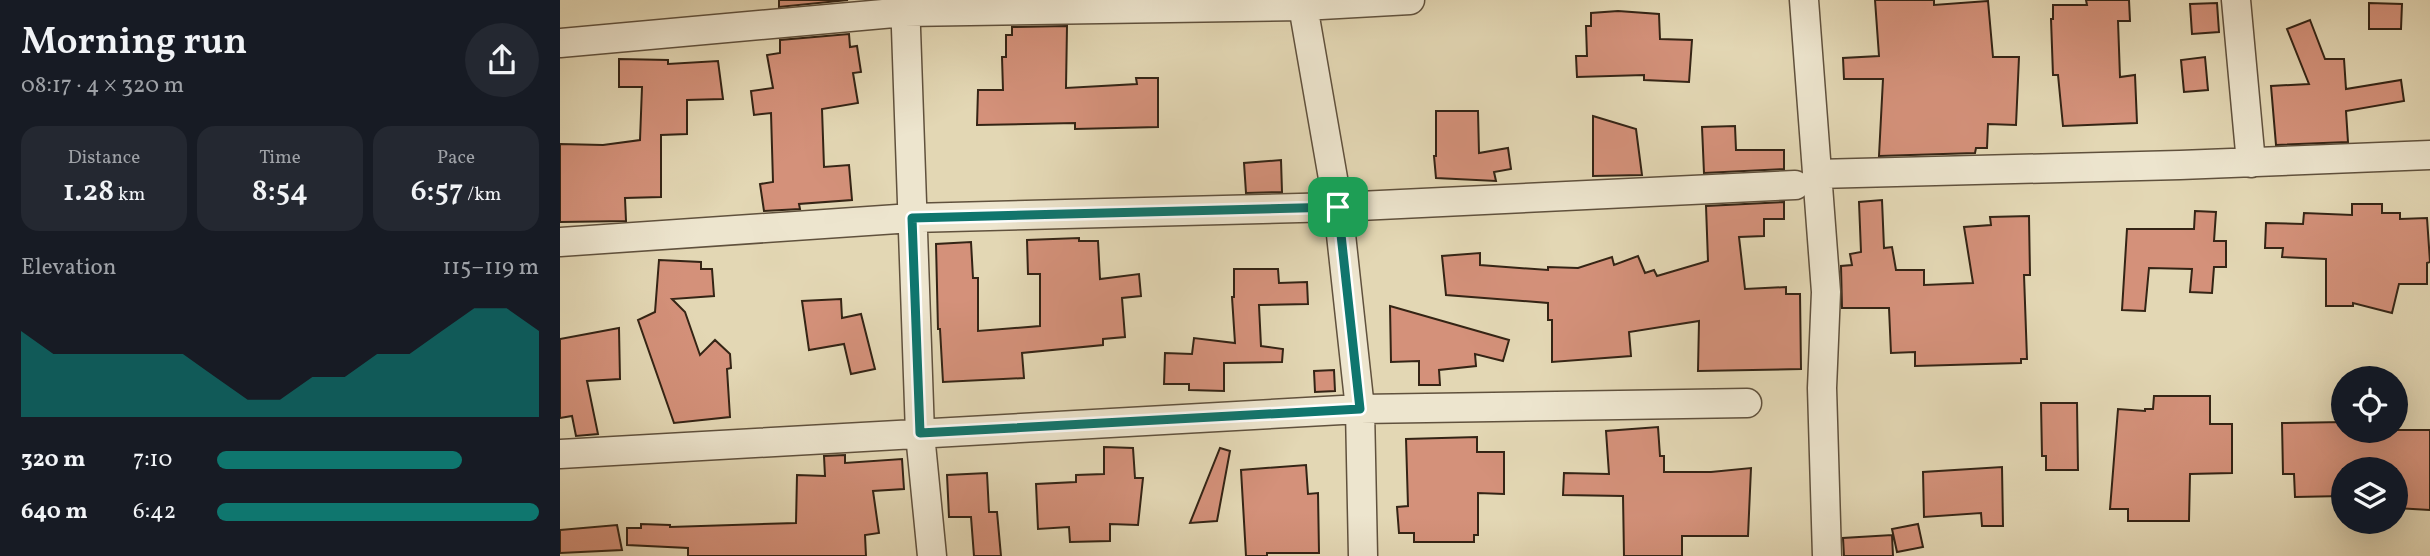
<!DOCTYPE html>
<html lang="en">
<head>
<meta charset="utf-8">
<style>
	:root { --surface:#171b24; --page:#242831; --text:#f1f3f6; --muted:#9ea1a6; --accent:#0f766e }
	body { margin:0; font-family:Vollkorn,serif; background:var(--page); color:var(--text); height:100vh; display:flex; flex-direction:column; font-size:26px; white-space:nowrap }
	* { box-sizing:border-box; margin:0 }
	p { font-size:23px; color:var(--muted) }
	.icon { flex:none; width:38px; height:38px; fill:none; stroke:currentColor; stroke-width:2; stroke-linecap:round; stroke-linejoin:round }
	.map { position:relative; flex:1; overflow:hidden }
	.panel { display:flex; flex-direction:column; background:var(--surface); width:560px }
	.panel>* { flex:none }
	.controls { position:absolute; left:1771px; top:366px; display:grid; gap:14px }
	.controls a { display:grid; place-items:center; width:77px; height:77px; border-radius:50%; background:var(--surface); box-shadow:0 7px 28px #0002; font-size:35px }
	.pin { position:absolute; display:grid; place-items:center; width:60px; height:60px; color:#fff; margin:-30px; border-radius:14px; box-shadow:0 4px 10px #0006 }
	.round { display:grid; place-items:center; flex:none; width:74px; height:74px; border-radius:37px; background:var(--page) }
	.overview { display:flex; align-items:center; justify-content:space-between; height:119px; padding:0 21px }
	h1 { font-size:38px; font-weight:600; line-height:52px }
	.figures { display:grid; grid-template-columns:repeat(3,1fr); gap:10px; height:119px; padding:7px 21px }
	.figures div { display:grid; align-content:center; border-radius:18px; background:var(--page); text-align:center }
	.figures b { font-size:30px; font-weight:600 }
	.figures small { font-size:19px; font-weight:400 }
	.figures p { font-size:19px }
	.chart { height:196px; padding:14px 21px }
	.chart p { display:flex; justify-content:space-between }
	.chart svg { width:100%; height:126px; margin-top:7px; fill:var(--accent); opacity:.7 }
	ul { padding:0 21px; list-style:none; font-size:23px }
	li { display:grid; grid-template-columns:112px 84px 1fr; align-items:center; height:52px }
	li i { height:18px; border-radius:9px; background:var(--accent) }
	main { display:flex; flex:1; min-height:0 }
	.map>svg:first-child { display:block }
	.building { fill:#d4917a; stroke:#342415; stroke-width:2 }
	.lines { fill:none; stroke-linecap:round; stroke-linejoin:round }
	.street-casing { stroke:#60513d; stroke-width:31 }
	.street { stroke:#ede5ce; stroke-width:28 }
	.route-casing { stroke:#fff; stroke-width:14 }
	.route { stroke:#0f766e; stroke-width:9 }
</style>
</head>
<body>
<main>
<section class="panel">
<div class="overview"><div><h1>Morning run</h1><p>08:17 · 4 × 320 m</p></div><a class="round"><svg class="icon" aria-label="share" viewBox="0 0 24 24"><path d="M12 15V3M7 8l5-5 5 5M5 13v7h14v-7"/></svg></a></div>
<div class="figures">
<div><p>Distance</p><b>1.28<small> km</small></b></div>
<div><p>Time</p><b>8:54</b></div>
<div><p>Pace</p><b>6:57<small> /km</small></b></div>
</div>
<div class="chart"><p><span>Elevation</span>115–119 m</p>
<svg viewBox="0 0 160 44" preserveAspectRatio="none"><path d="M0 44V14L10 22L20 22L30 22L40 22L50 22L60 30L70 38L80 38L90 30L100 30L110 22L120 22L130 14L140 6L150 6L160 14V44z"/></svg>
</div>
<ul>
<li><b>320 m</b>7:10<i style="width:76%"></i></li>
<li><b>640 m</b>6:42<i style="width:100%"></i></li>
</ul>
</section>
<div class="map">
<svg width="1870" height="556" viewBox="0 0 1870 556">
	<rect width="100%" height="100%" fill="#e3d7b4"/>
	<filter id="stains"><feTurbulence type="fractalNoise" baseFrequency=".00286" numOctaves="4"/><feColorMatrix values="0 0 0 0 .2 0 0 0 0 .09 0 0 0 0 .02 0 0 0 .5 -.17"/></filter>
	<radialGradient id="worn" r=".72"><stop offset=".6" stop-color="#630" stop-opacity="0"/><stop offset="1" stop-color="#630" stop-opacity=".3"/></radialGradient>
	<!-- building -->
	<path class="building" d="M 219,0 L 288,0 L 219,7 Z
		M 1315,0 L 1374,0 L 1374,5 L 1428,1 L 1433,57 L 1459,57 L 1456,125 L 1428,124 L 1427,148 L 1416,148 L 1415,153 L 1319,156 L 1323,79 L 1284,79 L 1283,58 L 1319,56 Z
		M 1526,0 L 1569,0 L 1570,21 L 1558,21 L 1560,77 L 1575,75 L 1577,123 L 1503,126 L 1498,75 L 1493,75 L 1491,19 L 1493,19 L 1493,5 L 1527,5 Z
		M 1657,3 L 1659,32 L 1632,34 L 1630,4 Z
		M 1809,3 L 1842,4 L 1841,29 L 1809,29 Z
		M 1058,11 L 1099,14 L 1100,39 L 1132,40 L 1129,82 L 1084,80 L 1084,75 L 1017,77 L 1016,56 L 1027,56 L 1026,26 L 1031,26 L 1031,13 Z
		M 1750,20 L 1765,59 L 1784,59 L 1786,89 L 1841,80 L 1844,101 L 1786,111 L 1788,142 L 1716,145 L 1711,86 L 1749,84 L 1727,29 Z
		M 507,26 L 506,88 L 577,84 L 576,78 L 598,78 L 598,127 L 515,129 L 515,123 L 417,125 L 418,90 L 443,90 L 442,57 L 446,57 L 446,35 L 452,35 L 452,27 Z
		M 289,34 L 290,47 L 297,46 L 301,72 L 293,73 L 298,103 L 262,109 L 264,167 L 289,165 L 292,200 L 239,204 L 240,209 L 204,211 L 200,184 L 213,182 L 211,113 L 194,115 L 191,91 L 213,88 L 207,55 L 220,53 L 220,40 Z
		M 1645,57 L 1648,90 L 1624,92 L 1621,60 Z
		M 59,59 L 108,60 L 108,64 L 158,61 L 163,99 L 127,100 L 127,134 L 101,135 L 101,197 L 65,198 L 66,221 L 0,222 L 0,144 L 43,145 L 80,140 L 82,87 L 59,87 Z
		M 876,111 L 918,111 L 919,153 L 948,148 L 951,169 L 934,172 L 936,181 L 876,178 L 874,156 L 876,156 Z
		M 1033,116 L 1076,129 L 1082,175 L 1033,176 Z
		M 1175,126 L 1176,150 L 1224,150 L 1224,169 L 1144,173 L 1142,127 Z
		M 721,160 L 722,192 L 686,193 L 684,163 Z
		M 1322,200 L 1324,248 L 1332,247 L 1336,270 L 1364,270 L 1364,285 L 1413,283 L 1404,227 L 1431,225 L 1430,217 L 1469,216 L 1470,275 L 1464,275 L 1467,359 L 1461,359 L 1461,363 L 1355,366 L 1355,352 L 1331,353 L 1329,308 L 1282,308 L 1281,266 L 1292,265 L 1290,254 L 1301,252 L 1299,202 Z
		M 1224,202 L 1224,219 L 1204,219 L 1204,236 L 1179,237 L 1185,289 L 1226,287 L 1226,294 L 1240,294 L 1241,369 L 1138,371 L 1139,321 L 1069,332 L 1071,356 L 992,362 L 992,320 L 988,320 L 988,303 L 886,295 L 882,256 L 920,253 L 920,265 L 988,270 L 988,267 L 1018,268 L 1052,257 L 1054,265 L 1078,256 L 1085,273 L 1094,270 L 1097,276 L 1148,261 L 1146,206 Z
		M 1792,204 L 1822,204 L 1822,213 L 1840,213 L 1840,219 L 1867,218 L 1870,262 L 1867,263 L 1867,284 L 1839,284 L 1832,313 L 1793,303 L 1793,306 L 1766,306 L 1766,259 L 1722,257 L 1723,248 L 1705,248 L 1706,223 L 1743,224 L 1744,213 L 1792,215 Z
		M 1635,211 L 1656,212 L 1654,241 L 1666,241 L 1666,267 L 1654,267 L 1652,293 L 1630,292 L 1632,269 L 1589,268 L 1585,311 L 1562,310 L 1567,229 L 1634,229 Z
		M 519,238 L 519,241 L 538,241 L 540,279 L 579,274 L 581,296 L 562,298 L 565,337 L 543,339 L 543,345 L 462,353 L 464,378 L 383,382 L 380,329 L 378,329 L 376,244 L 411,242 L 413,278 L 418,278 L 418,331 L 480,326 L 480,274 L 468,274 L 467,240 Z
		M 99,260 L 141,262 L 141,269 L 152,269 L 154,296 L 112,299 L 125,312 L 140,355 L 155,340 L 170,354 L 171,368 L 167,369 L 170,417 L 114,423 L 78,320 L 95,312 Z
		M 674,269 L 718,269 L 719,283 L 747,282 L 748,304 L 699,305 L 701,346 L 723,349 L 722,362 L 664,363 L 664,391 L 629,390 L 629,384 L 604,384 L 605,353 L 632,354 L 634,338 L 675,343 L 672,297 L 674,297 Z
		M 281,299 L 282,318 L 301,314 L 315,369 L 291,374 L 284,344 L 249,350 L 242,301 Z
		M 830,306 L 949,340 L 943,361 L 915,354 L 916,366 L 879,370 L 880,385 L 859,385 L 859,361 L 831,362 Z
		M 59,328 L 60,379 L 27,381 L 38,434 L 16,436 L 12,416 L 0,418 L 0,339 Z
		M 774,370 L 775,391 L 755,392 L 754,371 Z
		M 1594,396 L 1650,396 L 1650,424 L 1672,424 L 1672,473 L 1630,474 L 1629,521 L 1568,521 L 1568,509 L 1550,509 L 1558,409 L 1585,411 L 1585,409 L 1593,409 Z
		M 1481,403 L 1517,403 L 1518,470 L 1486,470 L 1486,456 L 1482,456 Z
		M 1783,422 L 1783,430 L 1870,430 L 1870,510 L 1836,508 L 1836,469 L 1783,469 L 1783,496 L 1735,497 L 1734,474 L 1723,474 L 1722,423 Z
		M 1098,427 L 1100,456 L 1104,456 L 1104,472 L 1151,472 L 1191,468 L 1188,536 L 1122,536 L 1122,556 L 1064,556 L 1063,496 L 1003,495 L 1004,473 L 1049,474 L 1046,431 Z
		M 917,437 L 917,452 L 944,452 L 944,494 L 918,493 L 918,535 L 914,535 L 914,542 L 854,542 L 854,533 L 839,533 L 837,507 L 848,506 L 846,439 Z
		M 544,447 L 573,448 L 575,478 L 583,478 L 578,525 L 550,524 L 550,541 L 510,542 L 509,527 L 478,529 L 476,484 L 516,482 L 516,475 L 544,474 Z
		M 660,448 L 670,451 L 657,521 L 630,523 Z
		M 285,455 L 285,463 L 342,459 L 344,489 L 313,491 L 319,533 L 305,535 L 306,556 L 128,556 L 128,548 L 67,545 L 67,528 L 81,528 L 81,524 L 110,525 L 110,527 L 236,523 L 237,475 L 265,476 L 264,456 Z
		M 746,465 L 748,494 L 758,493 L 759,553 L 707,553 L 707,556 L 686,556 L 681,470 Z
		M 1442,467 L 1443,526 L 1422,526 L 1421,513 L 1364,517 L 1363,472 Z
		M 427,473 L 429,512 L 437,512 L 441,556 L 414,556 L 411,517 L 389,517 L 387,475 Z
		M 1358,524 L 1363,547 L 1337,552 L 1332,529 Z
		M 57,525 L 62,550 L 0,553 L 0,530 Z
		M 1332,535 L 1333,556 L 1284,556 L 1283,538 Z"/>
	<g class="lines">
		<!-- street casing -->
		<g class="street-casing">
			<path id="street" d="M 345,0 L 360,434 L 372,556
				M 742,0 L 778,207 L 800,409 L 803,556
				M 1244,0 L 1266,292 L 1262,388 L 1267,556
				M 1676,0 L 1691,163
				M 0,43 L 345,12 L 743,6 L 850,0
				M 1257,174 L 1620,165 L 1870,155
				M 0,242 L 352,218 L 778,207 L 1235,185
				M 0,454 L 800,409 L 1187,403"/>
		</g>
		<!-- street -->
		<use href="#street" class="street"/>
	</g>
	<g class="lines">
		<!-- route casing -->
		<g class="route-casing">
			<path id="route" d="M 778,207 L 800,409 L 360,433 L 352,218 Z"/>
		</g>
		<!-- route -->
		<use href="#route" class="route"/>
	</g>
	<rect width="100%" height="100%" filter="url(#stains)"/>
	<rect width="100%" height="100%" fill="url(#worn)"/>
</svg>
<div class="controls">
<a><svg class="icon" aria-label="locate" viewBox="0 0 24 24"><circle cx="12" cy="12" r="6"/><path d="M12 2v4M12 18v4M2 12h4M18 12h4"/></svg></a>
<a><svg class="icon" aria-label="layers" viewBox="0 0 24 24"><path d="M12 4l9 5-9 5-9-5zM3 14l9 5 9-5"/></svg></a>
</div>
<div class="pin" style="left:778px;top:207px;background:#1e9e55"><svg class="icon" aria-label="arrive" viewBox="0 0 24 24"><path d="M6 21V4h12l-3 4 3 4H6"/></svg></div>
</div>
</main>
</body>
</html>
